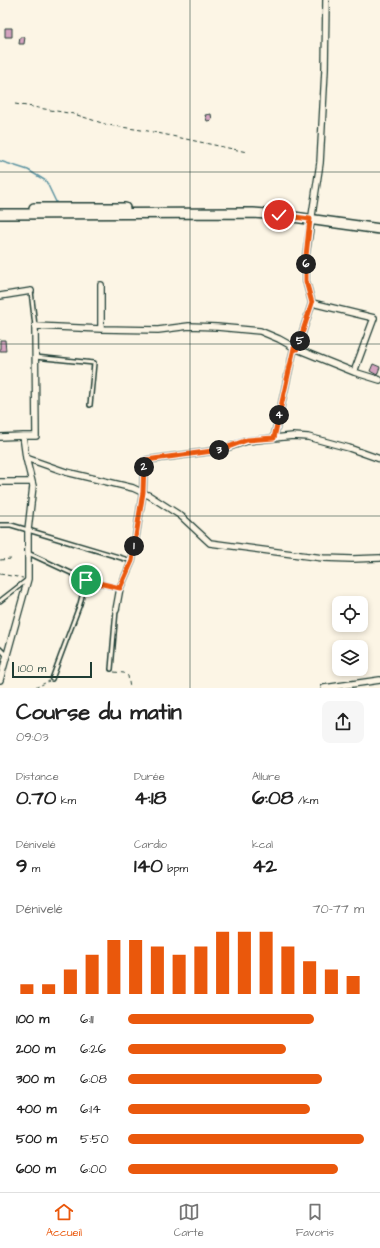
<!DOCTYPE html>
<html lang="fr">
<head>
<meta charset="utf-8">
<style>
	:root { --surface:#fff; --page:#f6f6f6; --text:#222; --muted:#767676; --line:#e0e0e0; --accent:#ea580c }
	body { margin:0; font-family:"Architects Daughter",sans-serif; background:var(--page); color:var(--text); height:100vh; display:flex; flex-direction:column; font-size:15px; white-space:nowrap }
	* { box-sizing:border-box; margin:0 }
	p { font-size:13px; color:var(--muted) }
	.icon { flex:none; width:22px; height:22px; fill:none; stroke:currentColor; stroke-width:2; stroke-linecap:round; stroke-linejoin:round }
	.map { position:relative; height:688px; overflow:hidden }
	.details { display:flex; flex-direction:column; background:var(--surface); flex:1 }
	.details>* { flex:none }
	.controls { position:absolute; left:332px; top:596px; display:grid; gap:8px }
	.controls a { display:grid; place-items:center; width:36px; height:36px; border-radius:8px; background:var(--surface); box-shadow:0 2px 6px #0003; font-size:20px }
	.scale { position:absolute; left:12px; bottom:10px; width:80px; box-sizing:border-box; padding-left:4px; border:2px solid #1f3d34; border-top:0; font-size:11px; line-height:14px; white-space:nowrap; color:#1f3d34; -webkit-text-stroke:3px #fcf5e5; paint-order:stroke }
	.pin { position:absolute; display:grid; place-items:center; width:34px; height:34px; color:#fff; margin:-17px; border:2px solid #fff; border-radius:50%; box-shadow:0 1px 4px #0007 }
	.km { position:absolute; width:20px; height:20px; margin:-10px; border-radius:50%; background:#222; color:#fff; font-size:11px; line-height:20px; text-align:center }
	.round { display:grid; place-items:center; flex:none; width:42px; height:42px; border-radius:8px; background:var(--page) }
	.summary { display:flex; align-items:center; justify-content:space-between; height:68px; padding:0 16px }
	h1 { font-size:22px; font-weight:700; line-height:30px }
	.metrics { display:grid; grid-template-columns:repeat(3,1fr); gap:6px; height:68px; padding:4px 16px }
	.metrics div { display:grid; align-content:center }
	.metrics b { font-size:20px; font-weight:700 }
	.metrics small { font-size:11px; font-weight:400 }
	.metrics p { font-size:11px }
	.chart { height:112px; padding:8px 16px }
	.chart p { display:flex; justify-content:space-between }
	.chart svg { width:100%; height:72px; margin-top:4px; stroke:var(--accent); stroke-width:6 }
	ul { padding:0 16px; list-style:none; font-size:13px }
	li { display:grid; grid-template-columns:64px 48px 1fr; align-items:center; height:30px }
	li i { height:10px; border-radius:5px; background:var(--accent) }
	.tab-bar { display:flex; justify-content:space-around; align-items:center; height:56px; border-top:1px solid var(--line); background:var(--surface); font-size:11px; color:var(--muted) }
	.tab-bar a { display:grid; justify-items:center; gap:2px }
	.tab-bar .on { color:var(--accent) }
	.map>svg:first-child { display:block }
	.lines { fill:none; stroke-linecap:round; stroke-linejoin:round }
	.stream { stroke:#5f95a2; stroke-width:1.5 }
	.building { fill:#d5a3bf; stroke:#1f3d34 }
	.lane-casing { stroke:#1f3d34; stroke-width:6 }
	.street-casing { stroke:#1f3d34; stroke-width:8 }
	.primary-casing { stroke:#1f3d34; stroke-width:12 }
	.path { stroke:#1f3d34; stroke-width:1; stroke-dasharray:4 3; stroke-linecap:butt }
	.lane { stroke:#fcf5e5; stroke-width:3 }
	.street { stroke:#fcf5e5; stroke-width:5.5 }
	.primary { stroke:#fcf5e5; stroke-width:9 }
	.route-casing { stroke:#fff; stroke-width:8 }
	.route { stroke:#ea580c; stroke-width:5 }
	.grid { fill:none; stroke:#1f3d34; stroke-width:1; stroke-opacity:0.55 }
</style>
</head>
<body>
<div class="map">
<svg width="380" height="688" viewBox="0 0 380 688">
	<rect width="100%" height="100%" fill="#fcf5e5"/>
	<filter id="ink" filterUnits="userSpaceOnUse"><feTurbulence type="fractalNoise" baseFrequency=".025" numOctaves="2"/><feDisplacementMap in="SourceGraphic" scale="8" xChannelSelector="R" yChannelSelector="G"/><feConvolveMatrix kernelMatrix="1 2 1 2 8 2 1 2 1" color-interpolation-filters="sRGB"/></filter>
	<g filter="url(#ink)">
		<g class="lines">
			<!-- stream -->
			<path class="stream" d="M 0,161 L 28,170 L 46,181 L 57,204"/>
		</g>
		<!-- building -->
		<path class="building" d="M 5,28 L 12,28 L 12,37 L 5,37 Z
			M 20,37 L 25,37 L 24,44 L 19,44 Z
			M 211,114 L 212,120 L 207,121 L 205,115 Z
			M 0,340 L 5,340 L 6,351 L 0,351 Z
			M 373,364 L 380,367 L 377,375 L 370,371 Z"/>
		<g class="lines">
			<!-- lane casing -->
			<g class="lane-casing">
				<path id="lane" d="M 31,291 L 35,326
					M 35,357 L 94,363 L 90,405
					M 0,525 L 11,525 L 28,530 L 132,561
					M 28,553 L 86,580 L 119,588
					M 0,601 L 27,580
					M 0,649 L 7,656
					M 111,669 L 116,610
					M 52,679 L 80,604 L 86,580"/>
			</g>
			<!-- street casing -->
			<g class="street-casing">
				<path id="street" d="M 326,0 L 325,70 L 320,163 L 306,255 L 306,281 L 312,303 L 374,318 L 354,372 L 380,380
					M 101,285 L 101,329 L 158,330 L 189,326 L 217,327 L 260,331 L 279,339 L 297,349 L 354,372
					M 0,296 L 31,291
					M 297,349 L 312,303
					M 23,436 L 36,436 L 35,326 L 101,329
					M 0,437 L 23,436 L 26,458 L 66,472 L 133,488 L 150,496 L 181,516 L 210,543 L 323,558 L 352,559 L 380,558
					M 274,438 L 294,348
					M 0,482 L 32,482
					M 116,610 L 120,588 L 132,561 L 143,492 L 144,464 L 147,460 L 220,450 L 247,441 L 293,436 L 308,437 L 349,448 L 380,459
					M 0,680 L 28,579 L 28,530 L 33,486 L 26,458
					M 324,688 L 380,680"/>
			</g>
			<!-- primary casing -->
			<g class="primary-casing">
				<path id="primary" d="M 34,208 L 125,208
					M 0,214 L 253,213 L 279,215 L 380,229"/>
			</g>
			<!-- path -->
			<path class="path" d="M 15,104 L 74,114 L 108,125 L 148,131 L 247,152
				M 0,560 L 11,559
				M 0,574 L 23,578
				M 114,672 L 124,673 L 128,676 L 130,688
				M 35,688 L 49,681"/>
			<!-- lane -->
			<use href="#lane" class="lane"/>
			<!-- street -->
			<use href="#street" class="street"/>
			<!-- primary -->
			<use href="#primary" class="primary"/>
		</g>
	</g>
	<g class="lines" filter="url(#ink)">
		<!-- route casing -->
		<g class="route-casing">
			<path id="route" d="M 86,580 L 120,588 L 132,561 L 143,492 L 144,464 L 146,460 L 220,450 L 247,440 L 274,438 L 294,348 L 297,349 L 312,303 L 306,281 L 306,256 L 310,219 L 279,215"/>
		</g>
		<!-- route -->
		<use href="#route" class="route"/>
	</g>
	<!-- grid -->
	<path class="grid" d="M 190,0 L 190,688M 0,172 L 380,172M 0,344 L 380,344M 0,516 L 380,516"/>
</svg>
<div class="controls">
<a><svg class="icon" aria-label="locate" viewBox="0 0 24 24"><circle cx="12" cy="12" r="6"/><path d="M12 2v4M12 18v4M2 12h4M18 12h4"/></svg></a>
<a><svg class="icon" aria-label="layers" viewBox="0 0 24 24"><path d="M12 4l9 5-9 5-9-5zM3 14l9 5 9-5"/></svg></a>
</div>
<div class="scale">100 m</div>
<div class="pin" style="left:86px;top:580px;background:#1e9e55"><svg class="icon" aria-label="arrive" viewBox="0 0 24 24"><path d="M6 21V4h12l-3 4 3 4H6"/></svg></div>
<div class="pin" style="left:279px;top:215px;background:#d93025"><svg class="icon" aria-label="check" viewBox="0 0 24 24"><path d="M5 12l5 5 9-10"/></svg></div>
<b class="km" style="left:134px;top:546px">1</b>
<b class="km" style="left:144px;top:467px">2</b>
<b class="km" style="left:219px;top:450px">3</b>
<b class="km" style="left:279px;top:415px">4</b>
<b class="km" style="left:300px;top:341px">5</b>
<b class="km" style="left:306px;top:264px">6</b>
</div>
<section class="details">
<div class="summary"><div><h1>Course du matin</h1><p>09:03</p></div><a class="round"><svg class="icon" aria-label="share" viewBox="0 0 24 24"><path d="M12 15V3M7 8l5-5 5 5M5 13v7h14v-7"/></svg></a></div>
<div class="metrics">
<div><p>Distance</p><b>0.70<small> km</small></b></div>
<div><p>Durée</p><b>4:18</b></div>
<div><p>Allure</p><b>6:08<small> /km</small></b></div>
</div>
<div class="metrics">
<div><p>Dénivelé</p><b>9<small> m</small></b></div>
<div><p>Cardio</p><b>140<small> bpm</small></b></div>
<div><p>kcal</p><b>42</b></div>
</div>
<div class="chart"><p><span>Dénivelé</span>70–77 m</p>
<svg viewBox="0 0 160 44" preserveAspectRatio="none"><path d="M5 44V38M15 44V38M25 44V29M35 44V20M45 44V11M55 44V11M65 44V15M75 44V20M85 44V15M95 44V6M105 44V6M115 44V6M125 44V15M135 44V24M145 44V29M155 44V33"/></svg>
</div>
<ul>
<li><b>100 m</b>6:11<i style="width:79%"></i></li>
<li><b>200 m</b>6:26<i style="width:67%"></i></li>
<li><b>300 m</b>6:08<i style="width:82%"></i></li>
<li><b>400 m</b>6:14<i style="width:77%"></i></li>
<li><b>500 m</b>5:50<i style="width:100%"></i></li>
<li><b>600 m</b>6:00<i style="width:89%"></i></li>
</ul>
</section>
<nav class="tab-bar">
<a class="on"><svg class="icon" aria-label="home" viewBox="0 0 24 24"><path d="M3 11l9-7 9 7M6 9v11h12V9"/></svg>Accueil</a>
<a><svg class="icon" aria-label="map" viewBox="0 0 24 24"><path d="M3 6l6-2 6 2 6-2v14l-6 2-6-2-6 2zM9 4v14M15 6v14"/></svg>Carte</a>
<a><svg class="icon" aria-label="saved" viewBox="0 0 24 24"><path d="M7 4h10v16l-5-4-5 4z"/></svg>Favoris</a>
</nav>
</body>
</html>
